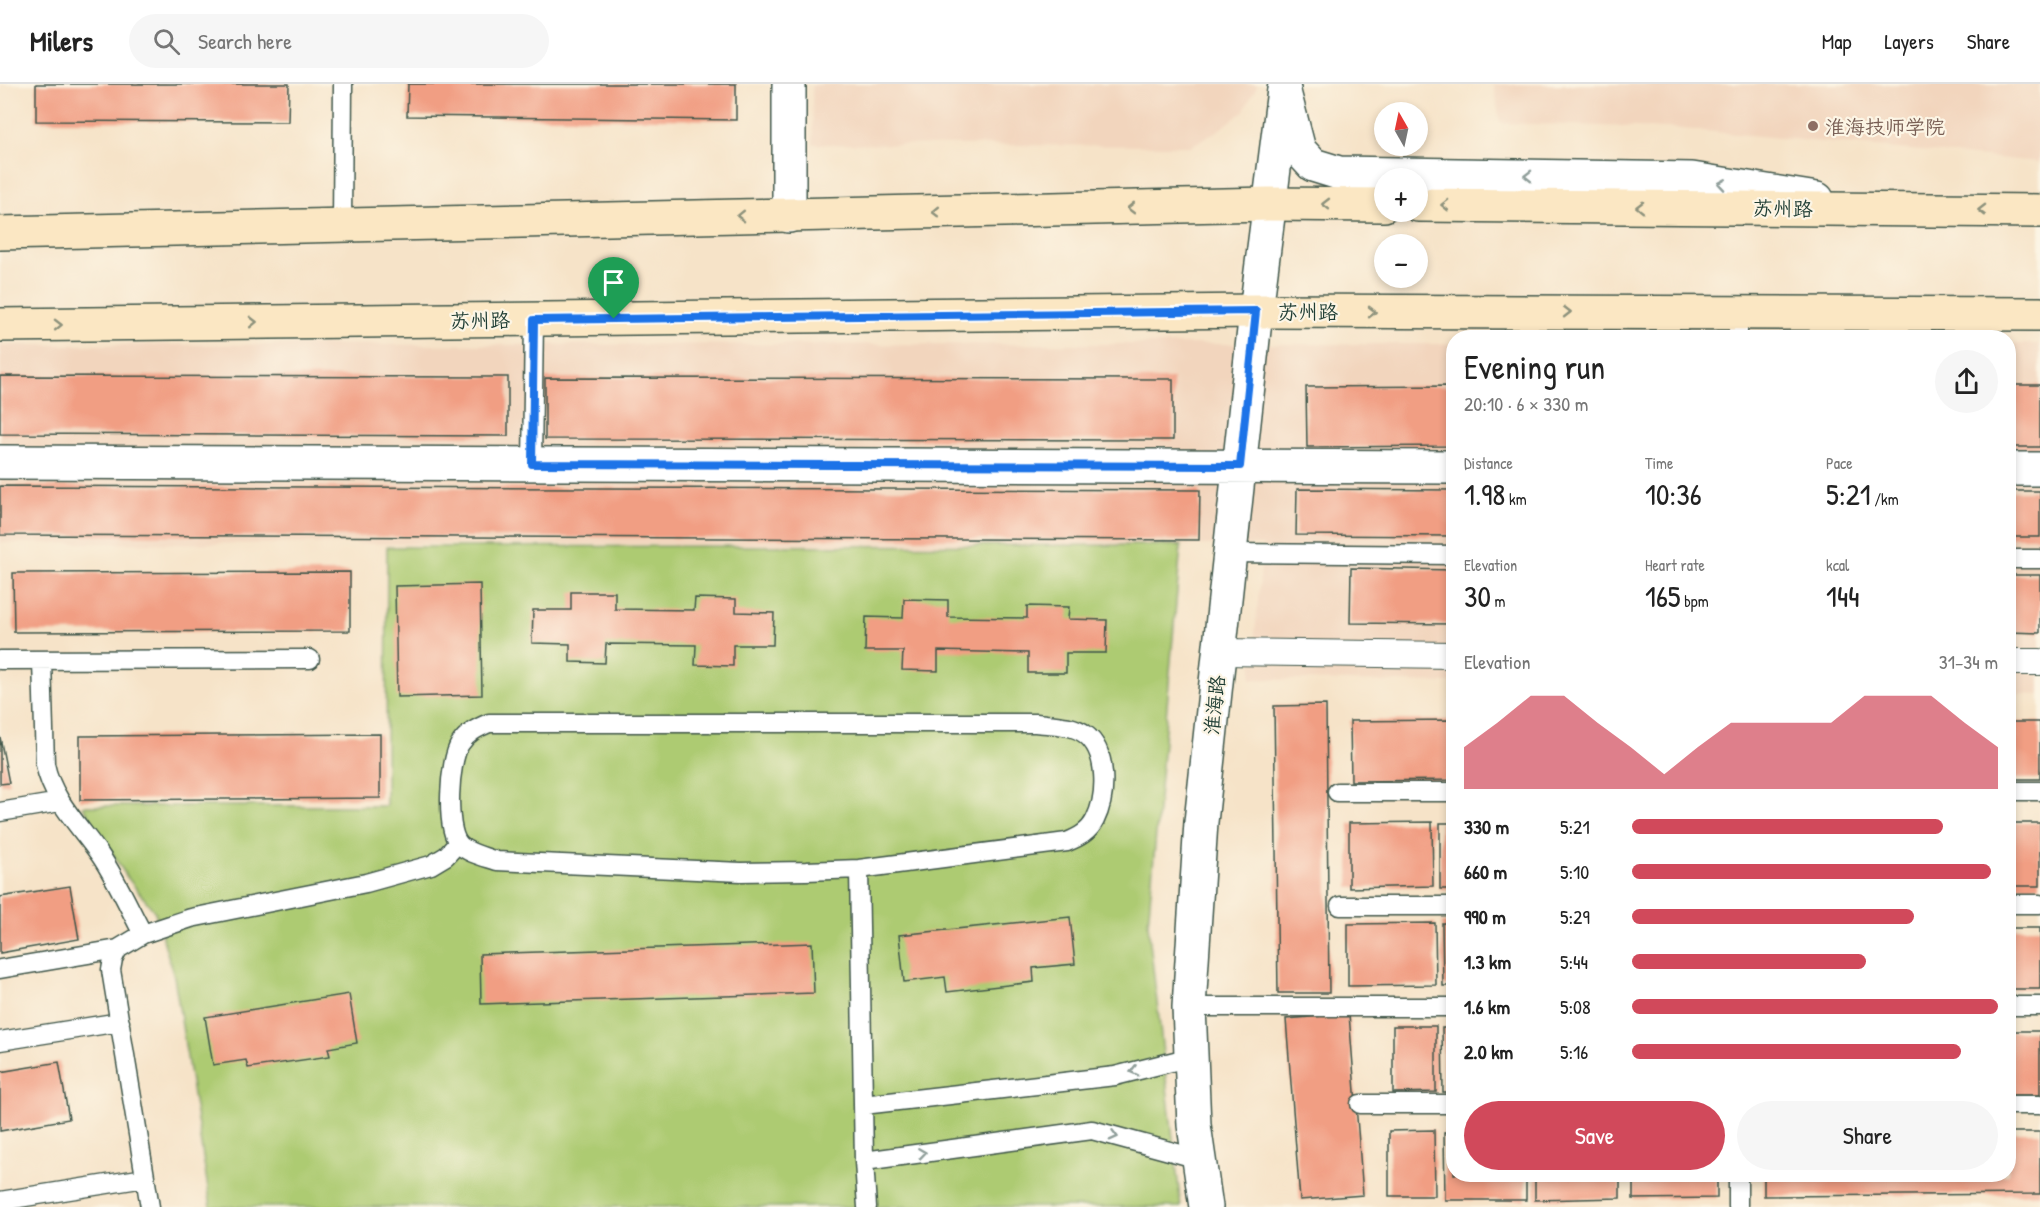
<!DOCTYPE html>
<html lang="en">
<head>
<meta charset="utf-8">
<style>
	:root { --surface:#fff; --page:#f6f6f6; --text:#222; --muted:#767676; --line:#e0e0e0; --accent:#d1495b }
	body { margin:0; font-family:"Patrick Hand","LXGW WenKai TC",sans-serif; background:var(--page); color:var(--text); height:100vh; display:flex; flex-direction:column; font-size:22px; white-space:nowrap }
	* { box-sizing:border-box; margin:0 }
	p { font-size:20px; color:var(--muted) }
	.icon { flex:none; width:33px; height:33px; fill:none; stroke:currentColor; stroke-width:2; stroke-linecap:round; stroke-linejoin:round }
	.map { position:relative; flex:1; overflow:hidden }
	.side { position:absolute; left:1446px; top:246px; width:570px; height:852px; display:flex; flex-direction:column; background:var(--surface); border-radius:24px; box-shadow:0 3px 9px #0003 }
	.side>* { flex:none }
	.needle { width:39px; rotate:351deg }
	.tools { position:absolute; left:1374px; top:18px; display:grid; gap:12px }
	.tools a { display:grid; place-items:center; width:54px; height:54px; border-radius:50%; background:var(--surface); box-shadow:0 3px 9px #0003; font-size:30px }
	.pin { position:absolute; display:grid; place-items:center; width:51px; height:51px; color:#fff; margin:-62px -26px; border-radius:50% 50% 50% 0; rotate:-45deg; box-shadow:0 0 6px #0007 }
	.pin .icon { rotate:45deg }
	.round { display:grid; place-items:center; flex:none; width:63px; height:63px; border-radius:32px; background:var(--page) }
	.headline { display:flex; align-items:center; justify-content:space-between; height:102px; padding:0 18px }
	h1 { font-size:33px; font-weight:600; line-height:45px }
	.figures { display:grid; grid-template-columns:repeat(3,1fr); gap:9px; height:102px; padding:6px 18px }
	.figures div { display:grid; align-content:center }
	.figures b { font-size:30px; font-weight:600 }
	.figures small { font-size:16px; font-weight:400 }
	.figures p { font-size:16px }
	.chart { height:168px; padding:12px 18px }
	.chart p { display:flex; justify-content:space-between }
	.chart svg { width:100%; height:108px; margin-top:6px; fill:var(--accent); opacity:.7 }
	.button { display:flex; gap:12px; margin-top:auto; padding:12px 18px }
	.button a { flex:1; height:69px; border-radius:36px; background:var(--accent); color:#fff; font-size:24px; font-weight:600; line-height:69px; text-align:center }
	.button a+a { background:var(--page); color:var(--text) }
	ul { padding:0 18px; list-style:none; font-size:20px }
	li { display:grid; grid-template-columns:96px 72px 1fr; align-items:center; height:45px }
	li i { height:15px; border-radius:8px; background:var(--accent) }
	header { display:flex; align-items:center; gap:36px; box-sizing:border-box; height:84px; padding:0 30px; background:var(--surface); border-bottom:2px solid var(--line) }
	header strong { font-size:28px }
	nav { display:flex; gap:33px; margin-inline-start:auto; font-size:21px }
	.search { width:420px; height:54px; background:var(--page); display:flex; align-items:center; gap:15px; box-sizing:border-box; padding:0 21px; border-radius:33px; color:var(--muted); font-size:22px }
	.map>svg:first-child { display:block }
	.built { fill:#f2d5bd }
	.green { fill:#adcb72; stroke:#668453; stroke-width:1.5 }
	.building { fill:#f19e83 }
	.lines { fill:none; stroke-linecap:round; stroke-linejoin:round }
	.service-casing { stroke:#3f564a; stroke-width:21 }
	.pedestrian-casing { stroke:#3f564a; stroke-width:28 }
	.minor-casing { stroke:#3f564a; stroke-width:36 }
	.tertiary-casing { stroke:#3f564a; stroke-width:36 }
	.secondary-casing { stroke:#3f564a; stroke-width:36 }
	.service { stroke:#fff; stroke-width:18 }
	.pedestrian { stroke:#fff; stroke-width:26 }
	.minor { stroke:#fff; stroke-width:33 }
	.tertiary { stroke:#fff; stroke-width:33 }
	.secondary { stroke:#fbe7c3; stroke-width:33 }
	.oneway { stroke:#8f9e9a }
	.oneway2 { stroke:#8d927c }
	.route-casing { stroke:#fff; stroke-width:12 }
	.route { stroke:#1a73e8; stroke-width:8 }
	.education-dot { fill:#8d6e63; stroke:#fcf5e5; stroke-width:2 }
	.labels { text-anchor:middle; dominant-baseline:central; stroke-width:4.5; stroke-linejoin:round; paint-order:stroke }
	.education-label { font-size:20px; fill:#785e54; stroke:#fcf5e5; text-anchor:start }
	.street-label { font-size:20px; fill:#1f3d34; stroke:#fcf5e5 }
</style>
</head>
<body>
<header>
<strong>Milers</strong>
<div class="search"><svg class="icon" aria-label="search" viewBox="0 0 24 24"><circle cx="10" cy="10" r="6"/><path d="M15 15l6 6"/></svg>Search here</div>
<nav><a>Map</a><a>Layers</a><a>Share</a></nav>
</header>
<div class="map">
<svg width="2040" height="1123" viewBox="0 0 2040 1123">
	<rect width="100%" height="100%" fill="#fcf5e5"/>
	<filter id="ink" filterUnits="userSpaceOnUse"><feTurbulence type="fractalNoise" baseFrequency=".0167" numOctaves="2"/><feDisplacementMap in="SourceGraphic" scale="12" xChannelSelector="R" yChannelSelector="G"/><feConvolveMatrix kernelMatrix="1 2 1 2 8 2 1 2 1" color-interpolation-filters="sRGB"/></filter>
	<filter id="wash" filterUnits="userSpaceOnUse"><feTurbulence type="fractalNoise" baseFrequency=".008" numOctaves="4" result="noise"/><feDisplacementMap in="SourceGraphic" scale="24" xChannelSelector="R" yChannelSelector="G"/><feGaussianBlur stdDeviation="1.35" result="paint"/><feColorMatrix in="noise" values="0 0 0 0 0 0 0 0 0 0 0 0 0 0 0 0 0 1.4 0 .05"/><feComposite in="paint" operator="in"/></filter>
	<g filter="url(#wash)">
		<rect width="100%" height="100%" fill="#f6e3c8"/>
		<!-- built -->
		<path class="built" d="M 812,0 L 1258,0 L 1243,28 L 1217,47 L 1191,62 L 813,60 Z
			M 1494,0 L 2040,0 L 2040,78 L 1671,44 L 1500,39 Z
			M 1453,260 L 1453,599 L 1251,595 L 1263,461 L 0,459 L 0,261 Z
			M 2008,260 L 2040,260 L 2040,611 L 2009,610 Z"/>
		<!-- green -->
		<path class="green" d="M 1181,461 L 1148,841 L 1181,1123 L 211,1123 L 174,892 L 155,828 L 127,793 L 83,722 L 386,722 L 387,463 Z"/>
		<g id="blocks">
			<!-- building -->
			<path class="building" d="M 36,0 L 289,0 L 288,38 L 36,37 Z
				M 408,0 L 736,0 L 736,36 L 407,32 Z
				M 0,292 L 508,293 L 508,352 L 0,350 Z
				M 545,294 L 1173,295 L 1173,356 L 545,355 Z
				M 2008,301 L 2040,301 L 2040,363 L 2008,363 Z
				M 1454,302 L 1454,362 L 1307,363 L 1306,303 Z
				M 0,402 L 1200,406 L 1199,456 L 0,451 Z
				M 1297,405 L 1454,406 L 1454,452 L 1296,451 Z
				M 2008,407 L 2040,407 L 2040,453 L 2008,453 Z
				M 1351,484 L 1454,486 L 1454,540 L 1350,539 Z
				M 350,488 L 350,547 L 14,548 L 13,489 Z
				M 2008,491 L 2040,491 L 2040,549 L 2008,548 Z
				M 480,500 L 482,611 L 397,613 L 395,502 Z
				M 571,508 L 615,508 L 615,525 L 694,526 L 695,514 L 736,515 L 736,528 L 774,529 L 773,561 L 733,561 L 733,582 L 695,581 L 696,561 L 606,560 L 605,579 L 570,578 L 570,560 L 532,559 L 533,526 L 571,526 Z
				M 904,515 L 948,516 L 948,533 L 1027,534 L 1027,522 L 1069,523 L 1068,535 L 1107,536 L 1106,569 L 1066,569 L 1066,589 L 1028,589 L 1028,569 L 938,567 L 938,587 L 902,586 L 903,567 L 865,567 L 866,533 L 903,534 Z
				M 1326,621 L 1329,909 L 1278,909 L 1274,622 Z
				M 1454,636 L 1454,696 L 1351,697 L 1350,637 Z
				M 2008,638 L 2040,638 L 2040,695 L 2008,695 Z
				M 380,650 L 380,714 L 80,716 L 80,652 Z
				M 0,653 L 9,699 L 0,700 Z
				M 1432,738 L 1433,802 L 1349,804 L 1349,739 Z
				M 1440,739 L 1454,739 L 1454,805 L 1440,805 Z
				M 2008,739 L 2040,739 L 2040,802 L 2008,802 Z
				M 70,802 L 79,855 L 0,869 L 0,813 Z
				M 1070,833 L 1075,880 L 1033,884 L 1034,898 L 947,908 L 945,893 L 904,898 L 899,851 Z
				M 1435,839 L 1436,901 L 1348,902 L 1348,840 Z
				M 1442,839 L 1454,839 L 1454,902 L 1443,902 Z
				M 2008,844 L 2040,844 L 2040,905 L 2008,905 Z
				M 812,859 L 814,909 L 481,920 L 480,870 Z
				M 349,910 L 357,959 L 328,964 L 330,972 L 248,984 L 246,976 L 213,981 L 205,933 Z
				M 1349,930 L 1363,1111 L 1300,1116 L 1286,935 Z
				M 1393,942 L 1436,942 L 1436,1008 L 1393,1009 Z
				M 1442,944 L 1454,944 L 1454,1008 L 1443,1008 Z
				M 2008,947 L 2040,947 L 2040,1011 L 2008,1011 Z
				M 59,978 L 69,1035 L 0,1047 L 0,988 Z
				M 1434,1046 L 1435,1112 L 1389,1112 L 1389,1047 Z
				M 1444,1048 L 1454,1048 L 1454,1090 L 1526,1090 L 1526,1116 L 1445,1116 Z
				M 2008,1048 L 2040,1048 L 2040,1110 L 1764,1112 L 1764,1090 L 2008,1090 Z
				M 1535,1090 L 1620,1090 L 1620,1114 L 1535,1116 Z
				M 1633,1090 L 1717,1090 L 1717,1114 L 1633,1115 Z"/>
		</g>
	</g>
	<g filter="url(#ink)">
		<use href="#blocks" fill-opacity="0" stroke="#3f564a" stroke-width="1.5"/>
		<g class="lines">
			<!-- service casing -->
			<g class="service-casing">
				<path id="service" d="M 342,141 L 343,0
					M 1738,254 L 1738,229
					M 532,380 L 534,235
					M 1230,469 L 1454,471
					M 2008,475 L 2040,475
					M 0,576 L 310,575
					M 42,576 L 45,680 C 52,716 80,742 100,771 C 117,796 129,824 143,850
					M 489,639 L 1036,639 C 1050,641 1072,640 1085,650 C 1108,667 1107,712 1095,736 C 1089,748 1079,753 1067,758 L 859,785 L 806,787 L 741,788 L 497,777 C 485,773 467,769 459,760 C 445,744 449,677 460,660 C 467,649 477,644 489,639 Z
					M 2008,707 L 2040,707
					M 1337,708 L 1454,708
					M 0,728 L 60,718
					M 859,785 L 864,1077 L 867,1123
					M 2008,820 L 2040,820
					M 1340,822 L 1454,822
					M 0,885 L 118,865
					M 2008,922 L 2040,922
					M 1189,923 L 1454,923
					M 0,957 L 120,938
					M 1360,1020 L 1454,1020
					M 863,1021 L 1115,992 L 1191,973
					M 2008,1021 L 2040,1021
					M 864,1077 L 1092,1046 L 1199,1075
					M 0,1117 L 145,1094
					M 150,1123 L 111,886 L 113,875 L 118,865 L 143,850 L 191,834 L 366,799 L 431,781 L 446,772 L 458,759
					M 1738,1123 L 1738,1090"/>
			</g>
			<!-- pedestrian casing -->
			<g class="pedestrian-casing">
				<path id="pedestrian" d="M 1220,568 L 1454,571
					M 2008,578 L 2040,578"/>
			</g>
			<!-- minor casing -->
			<g class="minor-casing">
				<path id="minor" d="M 789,132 L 789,0
					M 0,378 L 1454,383
					M 2008,385 L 2040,385
					M 1206,1123 L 1194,1041 L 1189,923 L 1201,738 L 1256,227 L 1284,6"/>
			</g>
			<!-- tertiary casing -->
			<g class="tertiary-casing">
				<path id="tertiary" d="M 1284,8 L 1299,66 L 1313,81 L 1339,89 L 1692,95 L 1817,115"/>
			</g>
			<!-- secondary casing -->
			<g class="secondary-casing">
				<path id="secondary" d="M 1418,121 L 2040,127
					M 0,149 L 1268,120 L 1384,121
					M 0,241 L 1256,227 L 2040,230"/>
			</g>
			<!-- service -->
			<use href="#service" class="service"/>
			<!-- pedestrian -->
			<use href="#pedestrian" class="pedestrian"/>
			<!-- minor -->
			<use href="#minor" class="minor"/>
			<!-- tertiary -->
			<use href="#tertiary" class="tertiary"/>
			<!-- secondary -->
			<use href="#secondary" class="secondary"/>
		</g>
		<!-- one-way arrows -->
		<defs><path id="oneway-chevron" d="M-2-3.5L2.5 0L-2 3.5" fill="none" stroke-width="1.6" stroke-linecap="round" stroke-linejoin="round" transform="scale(1.5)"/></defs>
		<g class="oneway">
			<use href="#oneway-chevron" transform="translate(1528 92) rotate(-179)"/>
			<use href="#oneway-chevron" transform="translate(1722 100) rotate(-171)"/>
			<use href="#oneway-chevron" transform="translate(1134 987) rotate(166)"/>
			<use href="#oneway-chevron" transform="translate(1114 1052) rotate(15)"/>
			<use href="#oneway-chevron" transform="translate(922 1069) rotate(-8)"/>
		</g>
		<g class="oneway2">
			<use href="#oneway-chevron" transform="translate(1326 120) rotate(-180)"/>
			<use href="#oneway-chevron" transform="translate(1445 121) rotate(-179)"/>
			<use href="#oneway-chevron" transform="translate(1640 123) rotate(-179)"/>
			<use href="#oneway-chevron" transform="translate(1131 124) rotate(179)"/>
			<use href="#oneway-chevron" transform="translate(1982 126) rotate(-179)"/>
			<use href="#oneway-chevron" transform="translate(936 128) rotate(179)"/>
			<use href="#oneway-chevron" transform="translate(741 132) rotate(179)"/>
			<use href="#oneway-chevron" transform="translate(1372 228)"/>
			<use href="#oneway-chevron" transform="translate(1567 228)"/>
			<use href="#oneway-chevron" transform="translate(253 238) rotate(-1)"/>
			<use href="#oneway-chevron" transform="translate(58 241) rotate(-1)"/>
		</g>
	</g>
	<g class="lines" filter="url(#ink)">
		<!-- route casing -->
		<g class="route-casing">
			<path id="route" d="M 1256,227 L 1240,382 L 532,380 L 534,236 Z"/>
		</g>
		<!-- route -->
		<use href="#route" class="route"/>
	</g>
	<!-- markers -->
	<circle class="education-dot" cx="1813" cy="42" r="6"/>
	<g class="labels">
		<!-- education labels -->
		<g class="education-label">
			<text x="1825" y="42">淮海技师学院</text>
		</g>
		<!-- street labels -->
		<g class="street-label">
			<text transform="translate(1783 124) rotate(1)">苏州路</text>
			<text x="1308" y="227">苏州路</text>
			<text transform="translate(480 236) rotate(-1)">苏州路</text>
			<text transform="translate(1214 621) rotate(-84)">淮海路</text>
		</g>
	</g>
</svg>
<div class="tools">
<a><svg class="needle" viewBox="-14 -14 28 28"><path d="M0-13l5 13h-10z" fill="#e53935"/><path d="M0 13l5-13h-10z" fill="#767676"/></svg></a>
<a>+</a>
<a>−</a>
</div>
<div class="pin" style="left:614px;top:235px;background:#1e9e55"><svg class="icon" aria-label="arrive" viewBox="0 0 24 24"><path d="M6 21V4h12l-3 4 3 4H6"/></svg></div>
<section class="side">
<div class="headline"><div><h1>Evening run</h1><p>20:10 · 6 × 330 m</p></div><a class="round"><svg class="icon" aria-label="share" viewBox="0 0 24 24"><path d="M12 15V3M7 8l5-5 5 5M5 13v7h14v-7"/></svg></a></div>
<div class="figures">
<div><p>Distance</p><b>1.98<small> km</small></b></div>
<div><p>Time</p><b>10:36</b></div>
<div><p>Pace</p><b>5:21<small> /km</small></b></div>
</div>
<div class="figures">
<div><p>Elevation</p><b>30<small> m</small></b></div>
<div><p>Heart rate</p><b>165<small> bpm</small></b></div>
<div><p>kcal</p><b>144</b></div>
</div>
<div class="chart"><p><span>Elevation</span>31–34 m</p>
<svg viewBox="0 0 160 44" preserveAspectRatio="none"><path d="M0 44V27L10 17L20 6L30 6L40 17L50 27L60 38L70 27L80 17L90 17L100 17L110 17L120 6L130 6L140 6L150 17L160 27V44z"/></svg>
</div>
<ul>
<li><b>330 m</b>5:21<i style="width:85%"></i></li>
<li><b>660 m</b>5:10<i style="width:98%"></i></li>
<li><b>990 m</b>5:29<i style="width:77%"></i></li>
<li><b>1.3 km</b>5:44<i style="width:64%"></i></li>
<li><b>1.6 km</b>5:08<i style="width:100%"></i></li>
<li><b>2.0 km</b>5:16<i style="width:90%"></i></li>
</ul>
<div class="button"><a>Save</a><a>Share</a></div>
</section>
</div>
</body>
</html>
